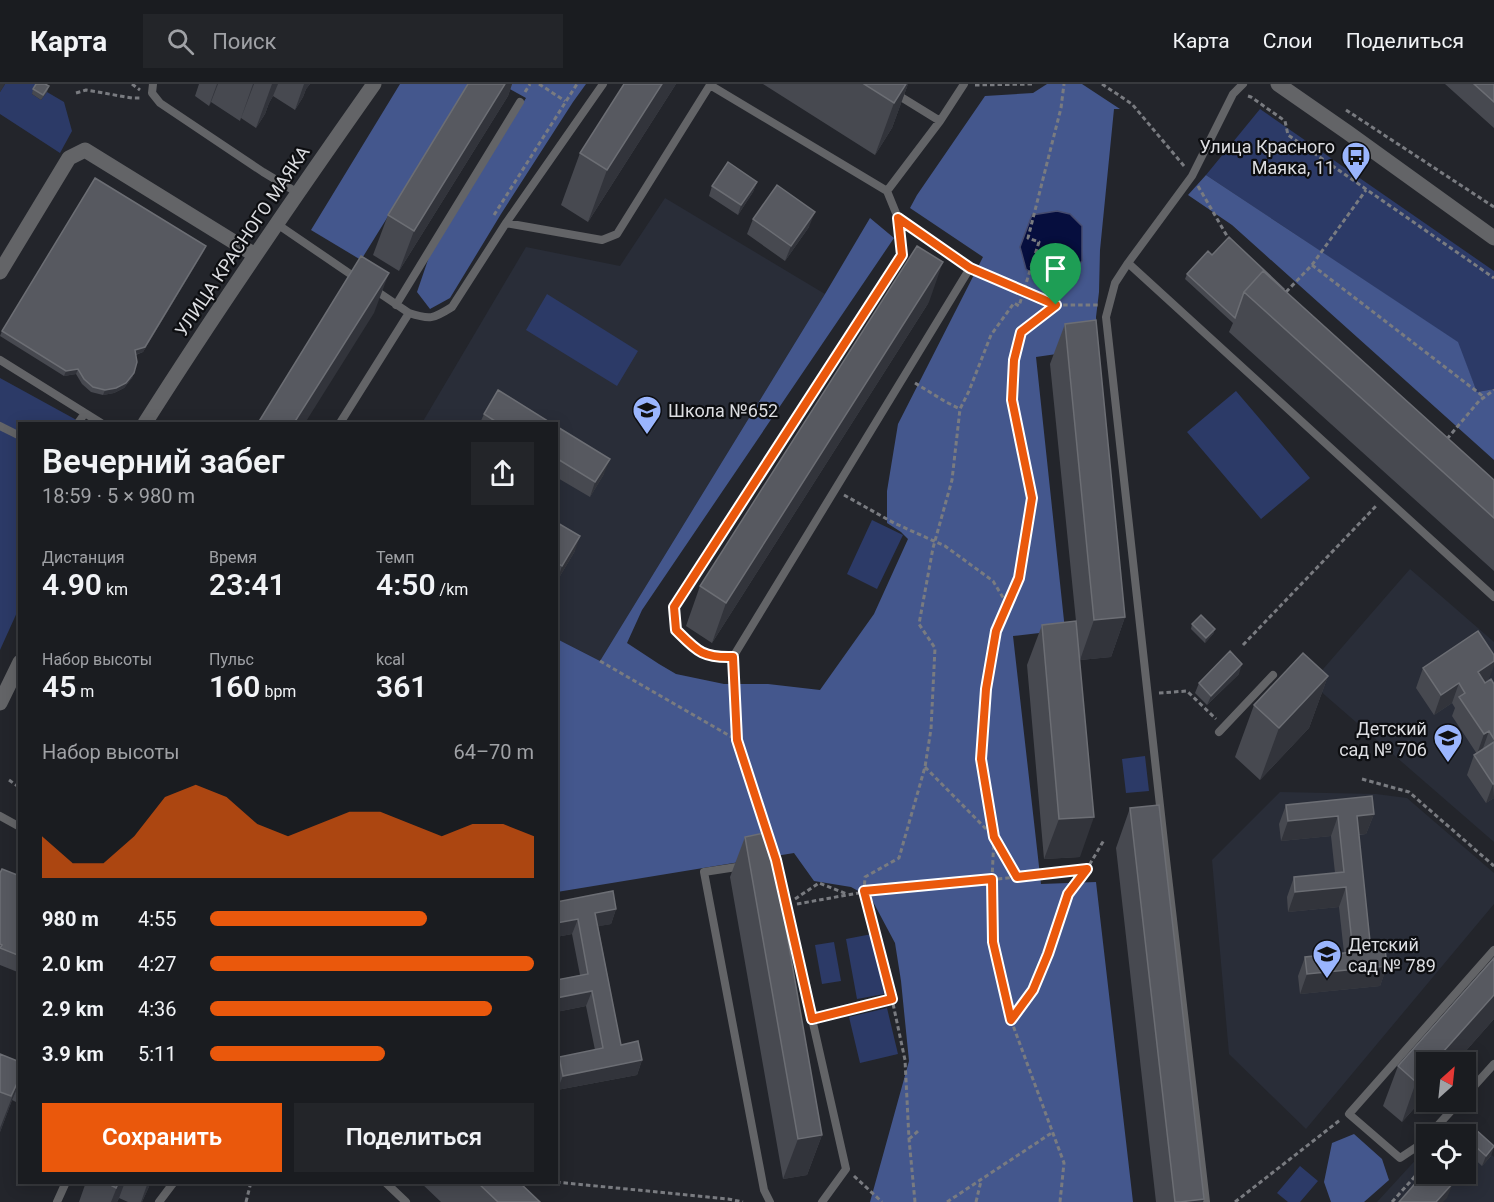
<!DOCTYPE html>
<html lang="ru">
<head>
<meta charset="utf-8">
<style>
	:root { --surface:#1a1c20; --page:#232529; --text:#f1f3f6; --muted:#9fa1a5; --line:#383a3e; --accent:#ea580c }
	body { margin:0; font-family:Roboto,sans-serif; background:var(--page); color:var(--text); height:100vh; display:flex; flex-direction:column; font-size:22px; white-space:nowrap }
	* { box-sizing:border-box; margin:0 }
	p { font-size:20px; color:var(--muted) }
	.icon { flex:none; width:33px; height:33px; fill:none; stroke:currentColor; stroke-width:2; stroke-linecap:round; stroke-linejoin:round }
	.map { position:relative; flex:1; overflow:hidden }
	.drawer { position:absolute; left:18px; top:338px; width:540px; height:762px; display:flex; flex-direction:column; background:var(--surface); border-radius:0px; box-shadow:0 3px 15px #0003,0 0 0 2px var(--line) }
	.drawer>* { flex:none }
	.needle { width:39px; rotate:27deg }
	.fabs { position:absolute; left:1416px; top:968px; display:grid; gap:12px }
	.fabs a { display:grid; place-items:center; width:60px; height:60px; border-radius:0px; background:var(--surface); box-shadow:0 3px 15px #0003,0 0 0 2px var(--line); font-size:30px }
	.pin { position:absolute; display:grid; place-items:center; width:51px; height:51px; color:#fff; margin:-62px -26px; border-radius:50% 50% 50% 0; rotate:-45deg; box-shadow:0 0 6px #0007 }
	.pin .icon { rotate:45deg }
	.round { display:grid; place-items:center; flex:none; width:63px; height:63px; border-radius:0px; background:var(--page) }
	.summary { display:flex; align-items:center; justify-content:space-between; height:102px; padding:0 24px }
	h1 { font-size:33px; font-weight:600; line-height:45px }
	.figures { display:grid; grid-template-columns:repeat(3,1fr); gap:9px; height:102px; padding:6px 24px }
	.figures div { display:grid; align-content:center }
	.figures b { font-size:30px; font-weight:600 }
	.figures small { font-size:16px; font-weight:400 }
	.figures p { font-size:16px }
	.chart { height:168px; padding:12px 24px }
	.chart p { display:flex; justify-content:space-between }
	.chart svg { width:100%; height:108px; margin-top:6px; fill:var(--accent); opacity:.7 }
	.button { display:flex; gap:12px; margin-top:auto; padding:12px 24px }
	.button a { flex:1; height:69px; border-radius:0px; background:var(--accent); color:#fff; font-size:24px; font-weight:600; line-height:69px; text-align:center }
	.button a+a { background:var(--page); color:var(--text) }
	ul { padding:0 24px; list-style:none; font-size:20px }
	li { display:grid; grid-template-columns:96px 72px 1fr; align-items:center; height:45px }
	li i { height:15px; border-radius:8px; background:var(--accent) }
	header { display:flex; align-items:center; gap:36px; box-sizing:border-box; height:84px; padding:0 30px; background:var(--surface); border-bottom:2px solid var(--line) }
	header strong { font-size:28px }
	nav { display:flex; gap:33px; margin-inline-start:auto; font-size:21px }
	.search { width:420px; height:54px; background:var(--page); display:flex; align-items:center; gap:15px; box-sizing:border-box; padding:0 21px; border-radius:0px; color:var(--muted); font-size:22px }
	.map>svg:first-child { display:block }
	.built { fill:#292d38 }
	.green { fill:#2c3a67 }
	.forest { fill:#44578d }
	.water { fill:#060e3e; stroke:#464c6f; stroke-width:1.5 }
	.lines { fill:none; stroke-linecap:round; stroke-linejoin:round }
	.path { stroke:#797b80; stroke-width:3; stroke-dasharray:4.5 3; stroke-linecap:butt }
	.lane { stroke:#636467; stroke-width:8 }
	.street { stroke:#636467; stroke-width:15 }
	.wall { fill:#474950 }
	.shaded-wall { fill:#32343b }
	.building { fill:#575960; stroke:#6c6e74; stroke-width:1.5 }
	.route-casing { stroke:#fff; stroke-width:12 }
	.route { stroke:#ea580c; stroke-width:8 }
	.labels { text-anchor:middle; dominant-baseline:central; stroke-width:4.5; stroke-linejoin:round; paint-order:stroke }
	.poi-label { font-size:18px; fill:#dcdde1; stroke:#0d0e11; text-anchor:end }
	.street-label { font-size:18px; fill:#dcdde1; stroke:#0d0e11 }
</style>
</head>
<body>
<header>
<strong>Карта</strong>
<div class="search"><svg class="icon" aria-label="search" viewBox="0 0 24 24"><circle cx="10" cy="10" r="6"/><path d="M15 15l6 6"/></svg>Поиск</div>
<nav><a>Карта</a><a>Слои</a><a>Поделиться</a></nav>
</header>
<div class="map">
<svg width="1494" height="1118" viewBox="0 0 1494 1118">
	<rect width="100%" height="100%" fill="#23252b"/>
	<!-- built -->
	<path class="built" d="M 665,114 L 825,210 L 600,577 L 557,555 L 556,339 L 422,339 L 526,163 L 620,182 Z
		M 1410,485 L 1494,558 L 1494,758 L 1311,599 Z
		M 1280,708 L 1376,710 L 1407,714 L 1494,789 L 1494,820 L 1306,1045 L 1229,970 L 1212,776 Z
		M 1471,1051 L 1494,1073 L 1494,1118 L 1377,1118 L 1422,1069 L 1426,1069 L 1426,1089 L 1466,1089 L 1466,1057 Z"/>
	<!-- green -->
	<path class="green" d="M 5,0 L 36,0 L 37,1 L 32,10 L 41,16 L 47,8 L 64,18 L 72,47 L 60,69 L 0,30 L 0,8 Z
		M 1260,25 L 1494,187 L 1494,305 L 1477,308 L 1457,258 L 1206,91 Z
		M 547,210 L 638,267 L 617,302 L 526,246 Z
		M 0,294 L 82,339 L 20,339 L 19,524 L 0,566 Z
		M 1236,307 L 1310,394 L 1261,435 L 1187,348 Z
		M 872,436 L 903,451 L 877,505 L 847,490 Z
		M 1145,672 L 1149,707 L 1126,709 L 1122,675 Z
		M 872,850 L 884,910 L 857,915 L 846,855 Z
		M 834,858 L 841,897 L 822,900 L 815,861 Z
		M 887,924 L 898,970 L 860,979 L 849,933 Z
		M 1300,1082 L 1318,1097 L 1300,1118 L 1288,1118 L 1277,1109 Z"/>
	<!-- forest -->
	<path class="forest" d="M 400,0 L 470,0 L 361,176 L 311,146 Z
		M 501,0 L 586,0 L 573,18 L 501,130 L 450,214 L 430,225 L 417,208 L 430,170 L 526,14 Z
		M 1047,0 L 1082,0 L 1120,25 L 1114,25 L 1100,166 L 1099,208 L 1096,233 L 1098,264 L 1036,273 L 1065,546 L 1013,552 L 1041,800 L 1096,798 L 1133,1118 L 870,1118 L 909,977 L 901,897 L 895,859 L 871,814 L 851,803 L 814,797 L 794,769 L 557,808 L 557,555 L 600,577 L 825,210 L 870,134 L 894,154 L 642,526 L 627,559 L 659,580 L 676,590 L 724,600 L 768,600 L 820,606 L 874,530 L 908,455 L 901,448 L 887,439 L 887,407 L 898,340 L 983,173 L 910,124 L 917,111 L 985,12 L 1033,9 Z
		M 1206,91 L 1458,258 L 1477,308 L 1494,305 L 1494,376 L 1232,141 L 1188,111 Z
		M 1354,1050 L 1382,1075 L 1389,1096 L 1364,1118 L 1331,1118 L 1324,1098 L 1332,1059 Z"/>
	<!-- water -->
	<path class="water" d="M 1057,127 L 1070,130 L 1082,142 L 1082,177 L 1061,197 L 1038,194 L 1026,185 L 1020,163 L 1032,131 Z"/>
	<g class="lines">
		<!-- path -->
		<path class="path" d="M 132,0 L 140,6
			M 539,0 L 565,17
			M 1102,0 L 1132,20 L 1184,82
			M 975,1 L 1033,0
			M 525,8 L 530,0
			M 76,9 L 86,6 L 132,14 L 142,14
			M 1248,12 L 1251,13 L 1285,37 L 1288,51 L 1494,194
			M 1346,26 L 1494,123
			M 1198,102 L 1227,152 L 1230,156
			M 494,131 L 577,0
			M 1312,181 L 1484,313
			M 980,188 L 1056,221 L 1098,221
			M 1286,208 L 1312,181 L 1366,106
			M 915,299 L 946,318 L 960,325
			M 1447,355 L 1479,317 L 1494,306
			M 844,411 L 894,439 L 945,462 L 993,497 L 1007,520
			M 1243,561 L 1376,422
			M 600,577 L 737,656 L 768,752
			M 734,583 L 737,656
			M 1159,609 L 1187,607 L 1216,635
			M 925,683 L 994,753 L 1017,793
			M 1362,695 L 1409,708 L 1494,782
			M 9,696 L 20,704
			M 795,815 L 819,799 L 847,810
			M 797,820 L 864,808 L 1017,793 L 1087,785
			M 823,933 L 892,915
			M 1011,936 L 993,858 L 992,795 L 994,753 L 981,675 L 986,605 L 996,547 L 1019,493 L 1032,414 L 1012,316 L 1014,276 L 1021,248 L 1056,221
			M 909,1055 L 918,1047
			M 854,1092 L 882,1118
			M 556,1098 L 728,1115 L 743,1118
			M 246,1118 L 251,1098
			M 915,1118 L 909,1055 L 905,976 L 892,915 L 864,808 L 865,793 L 899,774 L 925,683 L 931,645 L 935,564 L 919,540 L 933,464 L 952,396 L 960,325 L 969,307 L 991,251 L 1014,219 L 1019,222 L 1039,158 L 1028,154 L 1061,24 L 1064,0
			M 947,1118 L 1053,1048
			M 976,1118 L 981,1097
			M 1060,1118 L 1064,1079 L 1011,936 L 1033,906 L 1048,870 L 1068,810 L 1087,785 L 1104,756
			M 1235,1118 L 1340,1036
			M 1392,1118 L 1426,1080"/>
		<!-- lane -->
		<path class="lane" d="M 153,0 L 152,9 L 160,19 L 263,88 L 298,109
			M 880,0 L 940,37 L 964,0
			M 887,107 L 898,134 L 970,184 L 733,573 C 702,574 697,567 676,546 L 674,523 L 902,171 L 898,134
			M 506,139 L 602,156 L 617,150 L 710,1 L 887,107 L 940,37
			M 277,140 L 359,196
			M 1128,179 L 1494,513
			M 372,204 L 409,229
			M 396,221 L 520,18
			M 0,276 L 101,339
			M 78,339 L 85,329
			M 340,339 L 409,229 C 430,236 433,235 452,223 L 506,139 L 603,0
			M 0,342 L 20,352
			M 1219,648 L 1273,591
			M 0,732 L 20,743
			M 765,778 L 776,776 L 846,1085 L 822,1118
			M 743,782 L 704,788 L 764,1106 L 770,1118
			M 1466,1011 L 1494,980
			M 1430,1050 L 1460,1017
			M 1426,1054 L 1421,1060 L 1400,1074 L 1349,1030 L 1494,866
			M 385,1098 L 406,1118
			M 57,1118 L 66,1098
			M 159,1118 L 174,1098
			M 1206,1118 L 1165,767 L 1106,233 L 1115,199 L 1128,179 L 1192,92 L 1233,10 L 1243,0"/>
		<!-- street -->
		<path class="street" d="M 1278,0 L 1347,48 L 1494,154
			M 0,188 L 69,74 L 85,66 L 255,171
			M 145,339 C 218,224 295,112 374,0
			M 0,619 L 20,578"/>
	</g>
	<!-- wall -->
	<path class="wall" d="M 199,0 L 310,0 L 306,5 L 303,13 L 295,26 L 273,12 L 269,19 L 265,30 L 256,44 L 241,34 L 240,37 L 211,18 L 209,22 L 195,12 Z
		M 468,0 L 512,0 L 508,12 L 399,187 L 373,171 L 388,131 Z
		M 624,0 L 676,0 L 588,138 L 561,121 L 580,69 Z
		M 763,0 L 908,0 L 892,44 L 875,71 Z
		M 1445,0 L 1494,0 L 1494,44 Z
		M 49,2 L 47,8 L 41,16 L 32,10 L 33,5 Z
		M 757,98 L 753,108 L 738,131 L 709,112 L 712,102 Z
		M 753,135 L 809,143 L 785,177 L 747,150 Z
		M 206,162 L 204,167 L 143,268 L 136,271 L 134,289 L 132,294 L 124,304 L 114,309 L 103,311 L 91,308 L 82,300 L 76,290 L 64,292 L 0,252 L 2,247 Z
		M 1212,171 L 1284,206 L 1494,396 L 1494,487 L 1229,248 L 1233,239 L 1185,195 L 1187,190 Z
		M 929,218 L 712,559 L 686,542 L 700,502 Z
		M 1065,240 L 1125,533 L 1111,573 L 1080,576 L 1080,773 L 1044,775 L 1027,581 L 1042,541 L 1076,537 L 1050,280 Z
		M 484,330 L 551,339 L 480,339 Z
		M 556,342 L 604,390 L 590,413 L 556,393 Z
		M 556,438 L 575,467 L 557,497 L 556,497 Z
		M 1192,540 L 1215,545 L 1213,550 L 1205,559 L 1191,545 Z
		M 1423,584 L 1489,595 L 1485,598 L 1485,599 L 1494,600 L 1494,714 L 1486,719 L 1467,691 L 1474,671 L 1477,670 L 1452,632 L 1455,624 L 1452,619 L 1434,631 L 1416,604 Z
		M 1239,590 L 1207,621 L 1195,609 L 1199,599 Z
		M 1328,592 L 1309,644 L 1260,696 L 1235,673 L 1254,621 Z
		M 1286,721 L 1374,730 L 1366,750 L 1359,751 L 1371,867 L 1387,882 L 1380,902 L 1300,910 L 1298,892 L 1305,873 L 1344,869 L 1339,823 L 1288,828 L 1287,813 L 1294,793 L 1335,789 L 1331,752 L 1281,757 L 1279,740 Z
		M 1130,724 L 1203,1118 L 1156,1118 L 1116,764 Z
		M 745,753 L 822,1051 L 807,1091 L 783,1095 L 730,793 Z
		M 0,789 L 20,792 L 20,889 L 0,881 Z
		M 556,818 L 616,825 L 611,840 L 598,842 L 621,961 L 642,976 L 637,991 L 557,1006 L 556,979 L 559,973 L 595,966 L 586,922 L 556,928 L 556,896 L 580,891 L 572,850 L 556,853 Z
		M 1494,874 L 1494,935 L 1456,978 L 1426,978 L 1426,1011 L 1402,1038 L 1383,1022 L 1398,982 Z
		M 0,970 L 20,995 L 0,1048 Z
		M 20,997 L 20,1020 L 12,1016 Z
		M 1466,1053 L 1491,1072 L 1482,1082 L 1466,1067 Z
		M 86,1098 L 151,1098 L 142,1118 L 128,1118 L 119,1114 L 117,1118 L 79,1118 Z
		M 420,1098 L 519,1098 L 540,1118 L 441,1118 Z"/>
	<!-- shaded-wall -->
	<path class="shaded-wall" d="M 0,0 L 5,0 L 0,8 Z
		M 217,0 L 218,0 L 211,18 L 209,22 Z
		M 253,0 L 254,0 L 240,37 Z
		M 272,0 L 278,0 L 273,12 L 269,19 L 265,30 L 256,44 Z
		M 304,0 L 310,0 L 306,5 L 303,13 L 295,26 Z
		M 505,0 L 512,0 L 508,12 L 399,187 L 414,147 Z
		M 662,0 L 676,0 L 588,138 L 607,86 Z
		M 906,0 L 908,0 L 892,44 L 875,71 L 894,19 Z
		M 757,98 L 753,108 L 738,131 L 741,121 Z
		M 815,128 L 809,143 L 785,177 L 791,162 Z
		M 206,162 L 204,167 L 143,268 L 134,271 L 135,266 Z
		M 943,178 L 929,218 L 712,559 L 726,519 Z
		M 389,189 L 374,229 L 305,339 L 294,339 Z
		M 78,285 L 76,290 L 64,292 L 66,287 Z
		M 134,289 L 132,294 L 124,304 L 114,309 L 103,311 L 105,306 Z
		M 610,375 L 604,390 L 590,413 L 595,398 Z
		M 580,452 L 575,467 L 557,497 L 562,482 Z
		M 1125,533 L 1111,573 L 1080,576 L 1094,536 Z
		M 1215,545 L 1213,550 L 1205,559 L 1206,554 Z
		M 1494,577 L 1494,582 L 1489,595 L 1470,607 L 1478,588 Z
		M 1242,580 L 1239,590 L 1207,621 L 1211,612 Z
		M 1328,592 L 1309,644 L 1260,696 L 1279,644 Z
		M 1459,599 L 1452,619 L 1434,631 L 1441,611 Z
		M 1489,647 L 1482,667 L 1477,670 L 1484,650 Z
		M 1493,700 L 1494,714 L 1486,719 Z
		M 1374,730 L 1366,750 L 1350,751 L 1357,732 Z
		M 1338,732 L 1331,752 L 1281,757 L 1288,737 Z
		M 1094,733 L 1080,773 L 1044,775 L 1059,735 Z
		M 1346,803 L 1339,823 L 1288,828 L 1295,808 Z
		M 616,825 L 611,840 L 590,844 L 595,829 Z
		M 578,835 L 572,850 L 556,853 L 556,839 Z
		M 1387,882 L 1380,902 L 1300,910 L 1307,890 Z
		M 592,907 L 586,922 L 556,928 L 556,914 Z
		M 1494,911 L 1494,935 L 1456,978 L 1434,978 Z
		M 642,976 L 637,991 L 557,1006 L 563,992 Z
		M 1426,987 L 1426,1011 L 1402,1038 L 1416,998 Z
		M 20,993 L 20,995 L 0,1048 L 0,1044 Z
		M 822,1051 L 807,1091 L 783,1095 L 798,1055 Z
		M 1494,1063 L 1491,1072 L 1482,1082 L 1486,1072 Z
		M 119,1098 L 125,1098 L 119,1114 L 117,1118 L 111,1118 Z
		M 148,1098 L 151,1098 L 148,1105 L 142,1118 L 141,1118 Z
		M 1453,1099 L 1447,1114 L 1443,1118 L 1436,1118 Z
		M 1204,1115 L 1203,1118 L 1180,1118 Z"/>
	<!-- building -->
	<path class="building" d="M 36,0 L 45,0 L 49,2 L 43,11 L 33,5 Z
		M 468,0 L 505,0 L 414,147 L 388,131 Z
		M 624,0 L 662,0 L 607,86 L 580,69 Z
		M 864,0 L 906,0 L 894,19 Z
		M 1474,0 L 1494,0 L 1494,18 Z
		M 728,78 L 757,98 L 741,121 L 712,102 Z
		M 95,94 L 206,162 L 145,263 L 135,266 L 137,278 L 134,289 L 126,299 L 116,304 L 105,306 L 93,303 L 84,295 L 78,285 L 66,287 L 2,247 Z
		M 777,101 L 815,128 L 791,162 L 753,135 Z
		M 1229,153 L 1284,205 L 1284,206 L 1263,187 L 1244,208 L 1235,234 L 1187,190 L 1208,167 L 1212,171 Z
		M 917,162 L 943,178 L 726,519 L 700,502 Z
		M 361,172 L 389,189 L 294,339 L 258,339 Z
		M 1263,187 L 1494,396 L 1494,434 L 1244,208 Z
		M 1096,236 L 1125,533 L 1094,536 L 1065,240 Z
		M 498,306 L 551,339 L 498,339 L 484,330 Z
		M 556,342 L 610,375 L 595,398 L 556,374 Z
		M 556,438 L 580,452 L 562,482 L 556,478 Z
		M 1201,531 L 1215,545 L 1206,554 L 1192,540 Z
		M 1076,537 L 1094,733 L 1059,735 L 1042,541 Z
		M 1478,547 L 1494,571 L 1494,577 L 1478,588 L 1485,599 L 1491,595 L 1494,600 L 1494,655 L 1489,647 L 1484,650 L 1459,613 L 1465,609 L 1459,599 L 1441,611 L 1423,584 Z
		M 1230,567 L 1242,580 L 1211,612 L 1199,599 Z
		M 1303,569 L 1328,592 L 1279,644 L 1254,621 Z
		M 1494,658 L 1494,700 L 1493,700 L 1474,671 Z
		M 1372,712 L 1374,730 L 1357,732 L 1371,867 L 1385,865 L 1387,882 L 1307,890 L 1305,873 L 1353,868 L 1346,803 L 1295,808 L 1294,793 L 1344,788 L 1338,732 L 1288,737 L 1286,721 Z
		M 1159,721 L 1204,1115 L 1180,1118 L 1175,1118 L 1130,724 Z
		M 769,748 L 822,1051 L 798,1055 L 745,753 Z
		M 2,785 L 20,792 L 20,872 L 0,864 L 2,861 L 0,860 L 0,789 Z
		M 613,807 L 616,825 L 595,829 L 621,961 L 638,957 L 642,976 L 563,992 L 559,973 L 603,964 L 592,907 L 556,914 L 556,896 L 588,890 L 578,835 L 556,839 L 556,818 Z
		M 1494,874 L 1494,911 L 1434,978 L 1426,978 L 1426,987 L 1416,998 L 1398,982 Z
		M 0,970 L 20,978 L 20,993 L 11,1012 L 0,1008 Z
		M 1474,1044 L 1494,1062 L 1486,1072 L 1466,1054 Z
		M 1426,1087 L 1426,1089 L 1441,1089 L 1453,1099 L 1436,1118 L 1399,1118 Z
		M 105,1098 L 119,1098 L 116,1104 Z
		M 477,1098 L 519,1098 L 540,1118 L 498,1118 Z"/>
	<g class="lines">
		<!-- route casing -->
		<g class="route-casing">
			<path id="route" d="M 898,134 L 970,184 L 1056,221 L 1021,248 L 1014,276 L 1012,316 L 1032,414 L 1019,494 L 996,547 L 986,605 L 981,675 L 994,753 L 1017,793 L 1087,785 L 1068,810 L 1048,870 L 1033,906 L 1011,936 L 993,858 L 992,795 L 864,807 L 892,915 L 812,935 L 776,776 L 737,656 L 733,573 C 702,574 697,567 676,546 L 674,523 L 902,171 Z"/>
		</g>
		<!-- route -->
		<use href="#route" class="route"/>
	</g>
	<!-- icons -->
	<defs>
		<g id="bus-pin" transform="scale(1.5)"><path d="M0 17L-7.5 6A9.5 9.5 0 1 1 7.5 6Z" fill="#9ab5fd" stroke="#0d0e11"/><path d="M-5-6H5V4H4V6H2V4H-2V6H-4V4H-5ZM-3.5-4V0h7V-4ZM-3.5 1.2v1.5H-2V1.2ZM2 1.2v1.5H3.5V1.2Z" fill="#111"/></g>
		<g id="school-pin" transform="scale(1.5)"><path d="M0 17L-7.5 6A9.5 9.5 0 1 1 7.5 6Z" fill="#9ab5fd" stroke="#0d0e11"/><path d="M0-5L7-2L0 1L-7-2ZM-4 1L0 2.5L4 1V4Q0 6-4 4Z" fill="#111"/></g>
	</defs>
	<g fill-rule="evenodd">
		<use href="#bus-pin" x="1356" y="72"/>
		<use href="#school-pin" x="647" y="326"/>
		<use href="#school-pin" x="1448" y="654"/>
		<use href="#school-pin" x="1327" y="870"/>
	</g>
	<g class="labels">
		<!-- poi labels -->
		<g class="poi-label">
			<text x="1335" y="62">Улица Красного<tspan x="1335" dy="21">Маяка, 11</tspan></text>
			<text x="668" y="326" text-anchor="start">Школа №652</text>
			<text x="1427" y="644">Детский<tspan x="1427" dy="21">сад № 706</tspan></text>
			<text x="1348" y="860" text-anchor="start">Детский<tspan x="1348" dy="21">сад № 789</tspan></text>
		</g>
		<!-- street labels -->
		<g class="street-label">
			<text transform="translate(242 157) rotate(-56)">УЛИЦА КРАСНОГО МАЯКА</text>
		</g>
	</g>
</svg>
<div class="fabs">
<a><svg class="needle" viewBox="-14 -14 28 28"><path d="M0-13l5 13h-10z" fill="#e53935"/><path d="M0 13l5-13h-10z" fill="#9fa1a5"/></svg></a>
<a><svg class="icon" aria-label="locate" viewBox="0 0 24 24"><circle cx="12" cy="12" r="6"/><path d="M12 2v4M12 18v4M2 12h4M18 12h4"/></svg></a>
</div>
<div class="pin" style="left:1056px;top:221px;background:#1e9e55"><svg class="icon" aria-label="arrive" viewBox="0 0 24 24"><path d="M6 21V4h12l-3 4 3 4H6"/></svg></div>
<section class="drawer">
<div class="summary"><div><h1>Вечерний забег</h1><p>18:59 · 5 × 980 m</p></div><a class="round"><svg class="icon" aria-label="share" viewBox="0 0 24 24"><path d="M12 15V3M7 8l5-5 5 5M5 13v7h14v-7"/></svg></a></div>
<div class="figures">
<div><p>Дистанция</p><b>4.90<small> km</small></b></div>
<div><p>Время</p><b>23:41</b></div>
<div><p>Темп</p><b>4:50<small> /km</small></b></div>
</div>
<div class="figures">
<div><p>Набор высоты</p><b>45<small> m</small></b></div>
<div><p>Пульс</p><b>160<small> bpm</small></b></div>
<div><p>kcal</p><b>361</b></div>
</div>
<div class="chart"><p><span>Набор высоты</span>64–70 m</p>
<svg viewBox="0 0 160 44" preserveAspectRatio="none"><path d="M0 44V27L10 38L20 38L30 27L40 11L50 6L60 11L70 22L80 27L90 22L100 17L110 17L120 22L130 27L140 22L150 22L160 27V44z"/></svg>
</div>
<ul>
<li><b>980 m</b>4:55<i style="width:67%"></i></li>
<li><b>2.0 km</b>4:27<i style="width:100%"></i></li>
<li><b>2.9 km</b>4:36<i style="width:87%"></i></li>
<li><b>3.9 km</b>5:11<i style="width:54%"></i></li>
</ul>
<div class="button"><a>Сохранить</a><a>Поделиться</a></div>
</section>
</div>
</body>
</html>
